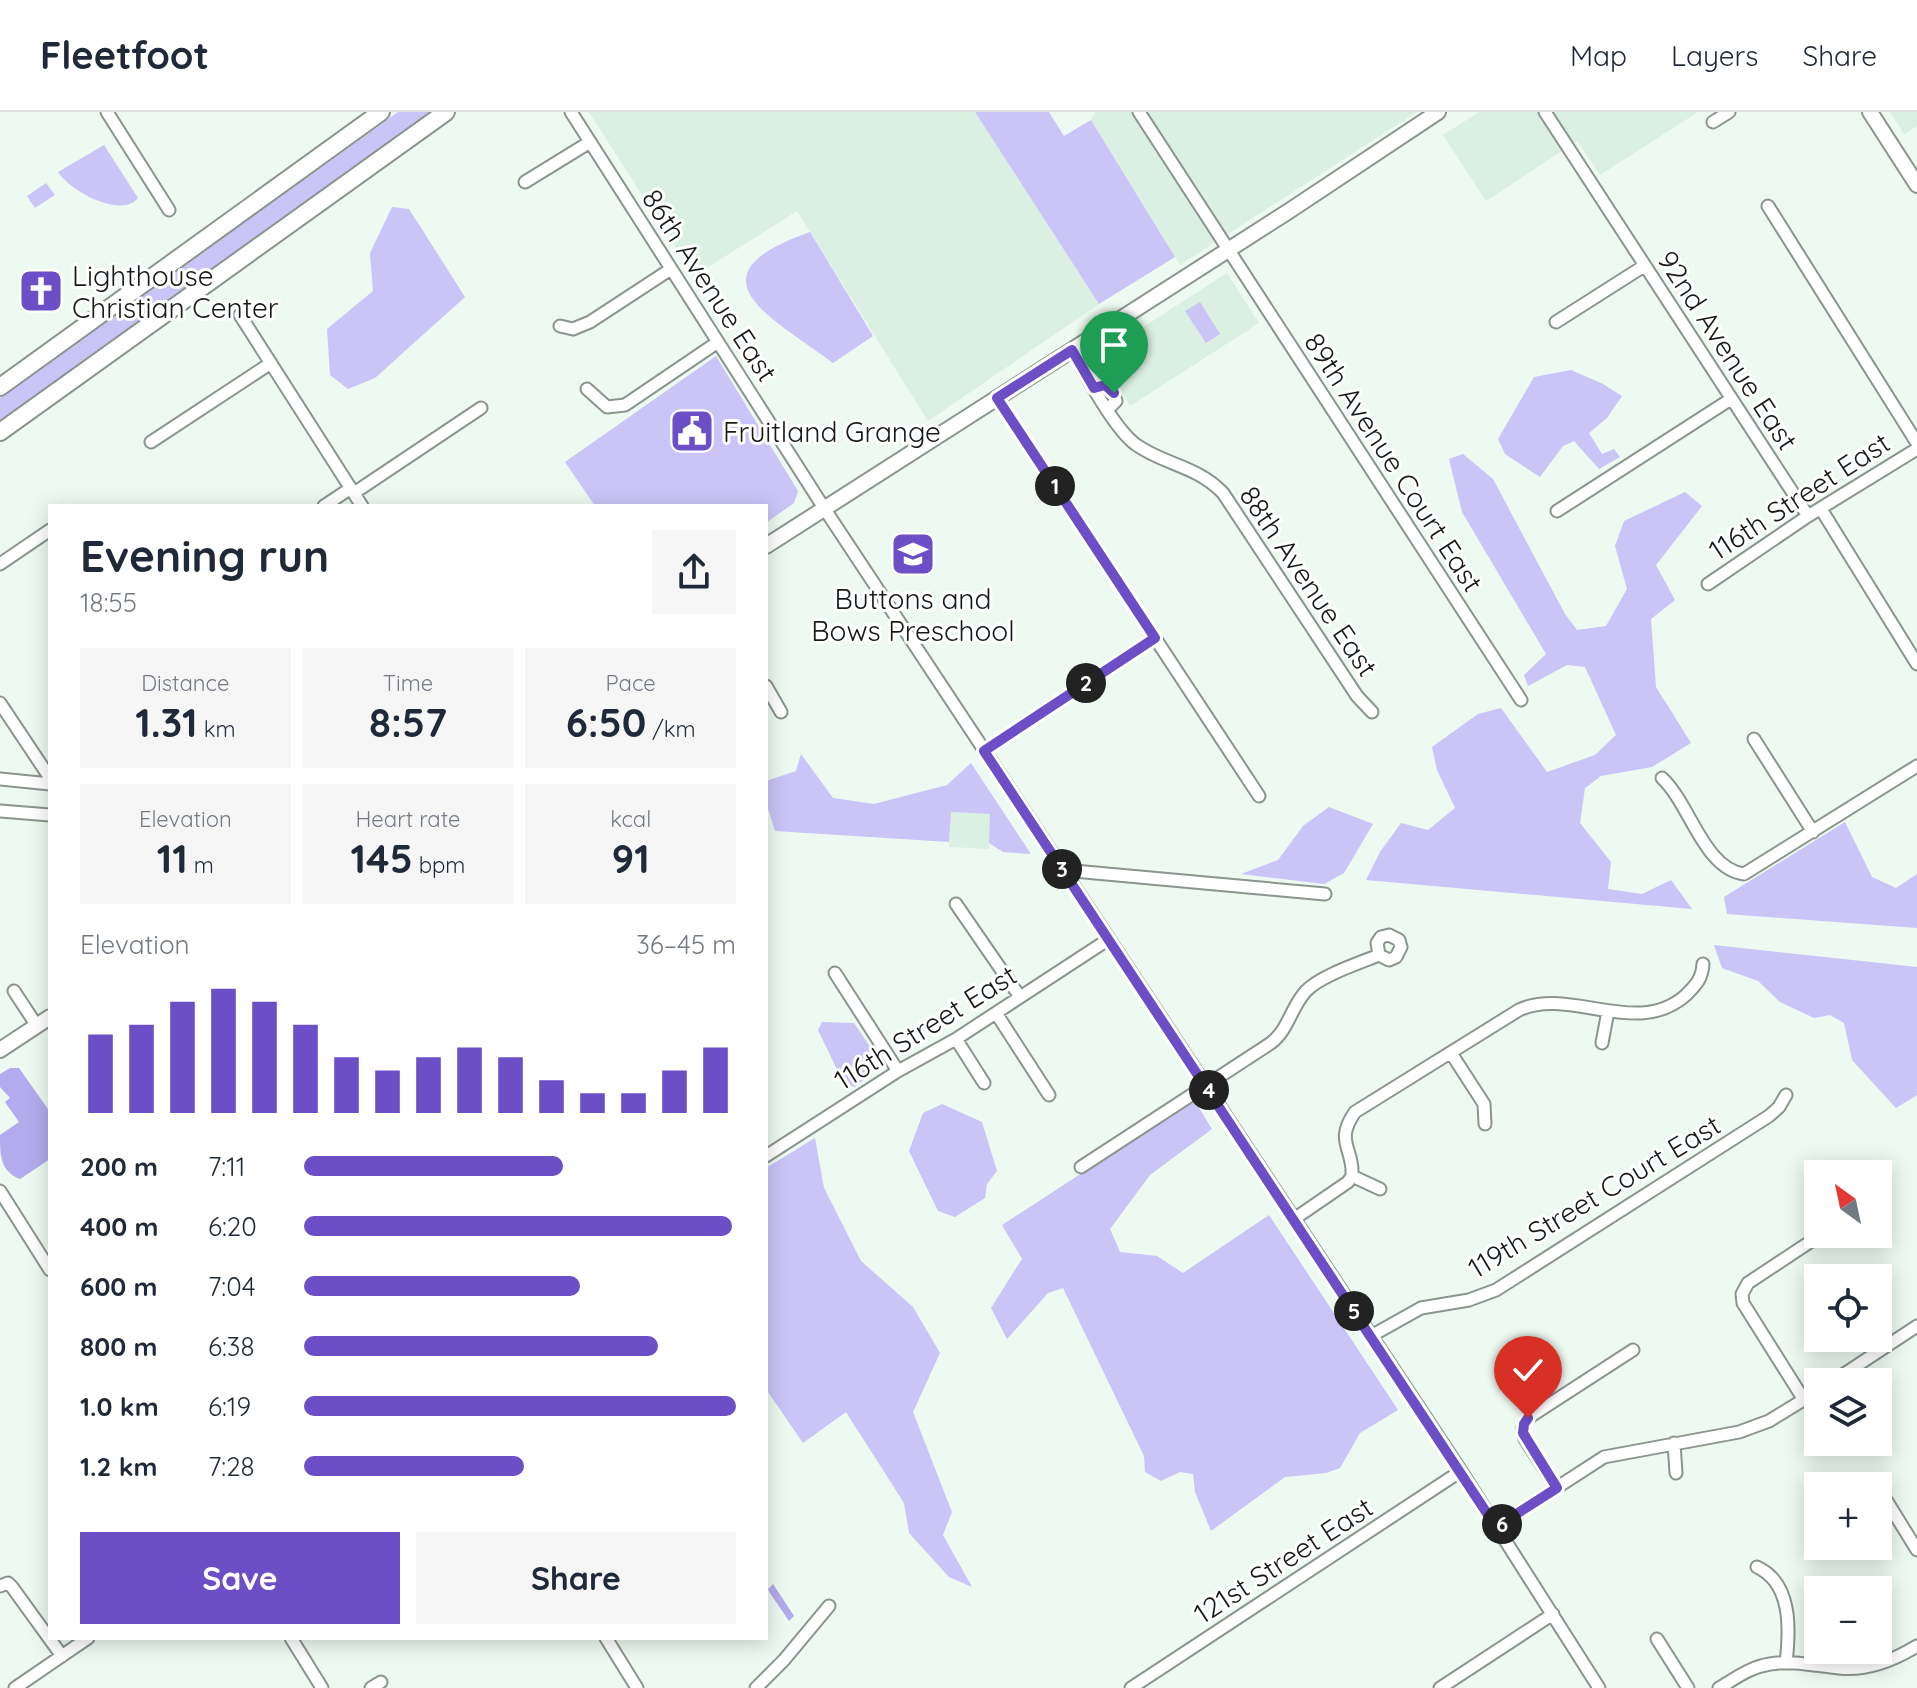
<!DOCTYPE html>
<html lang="en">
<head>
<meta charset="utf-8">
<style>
	:root { --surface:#fff; --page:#f6f6f7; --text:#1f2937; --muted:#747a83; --line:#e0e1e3; --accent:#6c4ec7 }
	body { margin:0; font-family:Quicksand,sans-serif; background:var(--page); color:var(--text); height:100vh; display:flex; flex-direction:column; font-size:30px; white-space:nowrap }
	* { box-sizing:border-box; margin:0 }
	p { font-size:26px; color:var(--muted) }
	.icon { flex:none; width:44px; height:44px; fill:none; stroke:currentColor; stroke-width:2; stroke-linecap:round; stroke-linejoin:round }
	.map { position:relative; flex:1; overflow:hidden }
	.side { position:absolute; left:48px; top:392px; width:720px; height:1136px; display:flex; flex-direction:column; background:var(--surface); border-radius:0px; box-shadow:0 4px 20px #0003 }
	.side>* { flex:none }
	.needle { width:52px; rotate:327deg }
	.fabs { position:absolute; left:1804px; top:1048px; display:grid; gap:16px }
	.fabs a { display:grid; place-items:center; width:88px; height:88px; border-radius:0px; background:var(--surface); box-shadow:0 4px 20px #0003; font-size:40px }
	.pin { position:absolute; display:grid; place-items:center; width:68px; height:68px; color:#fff; margin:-82px -34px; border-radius:50% 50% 50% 0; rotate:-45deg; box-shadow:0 0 8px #0007 }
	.pin .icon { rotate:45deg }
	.km { position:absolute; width:40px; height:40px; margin:-20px; border-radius:50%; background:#222; color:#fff; font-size:22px; line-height:40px; text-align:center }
	.round { display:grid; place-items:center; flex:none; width:84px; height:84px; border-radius:0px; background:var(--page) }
	.overview { display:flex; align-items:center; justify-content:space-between; height:136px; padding:0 32px }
	h1 { font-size:44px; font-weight:700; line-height:60px }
	.figures { display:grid; grid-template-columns:repeat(3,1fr); gap:12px; height:136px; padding:8px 32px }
	.figures div { display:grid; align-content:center; border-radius:0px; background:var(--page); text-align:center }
	.figures b { font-size:40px; font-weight:700 }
	.figures small { font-size:22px; font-weight:400 }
	.figures p { font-size:22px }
	.chart { height:224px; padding:16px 32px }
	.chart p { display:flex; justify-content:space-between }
	.chart svg { width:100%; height:144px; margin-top:8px; stroke:var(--accent); stroke-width:6 }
	.primary-button { display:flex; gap:16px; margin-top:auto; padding:16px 32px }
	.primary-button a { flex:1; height:92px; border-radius:0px; background:var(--accent); color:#fff; font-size:32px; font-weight:700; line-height:92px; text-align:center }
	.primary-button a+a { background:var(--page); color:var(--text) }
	ul { padding:0 32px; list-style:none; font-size:26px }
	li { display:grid; grid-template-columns:128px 96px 1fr; align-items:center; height:60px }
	li i { height:20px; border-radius:10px; background:var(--accent) }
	header { display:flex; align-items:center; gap:48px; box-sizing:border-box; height:112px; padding:0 40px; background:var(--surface); border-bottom:2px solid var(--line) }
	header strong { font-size:38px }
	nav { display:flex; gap:44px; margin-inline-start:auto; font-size:28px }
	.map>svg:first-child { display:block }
	.built { fill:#dcefe3 }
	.green { fill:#cac4f7 }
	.water { fill:#b3abed }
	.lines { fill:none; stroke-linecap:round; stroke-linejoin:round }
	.minor-casing { stroke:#8a958e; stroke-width:15 }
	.major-casing { stroke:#8a958e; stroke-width:18 }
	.highway-casing { stroke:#8a958e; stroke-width:20 }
	.minor { stroke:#fff; stroke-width:11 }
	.major { stroke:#fff; stroke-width:14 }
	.highway { stroke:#fff; stroke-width:16 }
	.route-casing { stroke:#fff; stroke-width:16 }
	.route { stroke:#6c4ec7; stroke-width:10 }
	.labels { text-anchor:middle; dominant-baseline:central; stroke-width:6; stroke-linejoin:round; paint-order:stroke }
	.poi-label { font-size:28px; fill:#161a17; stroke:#fff; text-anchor:start }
	.street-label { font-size:28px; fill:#161a17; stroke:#fff }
</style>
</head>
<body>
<header>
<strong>Fleetfoot</strong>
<nav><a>Map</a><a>Layers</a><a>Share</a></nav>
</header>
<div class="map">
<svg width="1917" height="1576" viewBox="0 0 1917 1576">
	<rect width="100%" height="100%" fill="#edf9f1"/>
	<!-- built -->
	<path class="built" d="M 589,0 L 975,0 L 1099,192 L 928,309 L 797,99 L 694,164 Z
		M 1095,0 L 1417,0 L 1180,153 L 1091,8 Z
		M 1479,0 L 1698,0 L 1600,63 L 1577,29 L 1486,89 L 1443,23 Z
		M 1890,0 L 1917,0 L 1917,14 L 1904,22 Z
		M 1227,161 L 1259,211 L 1130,294 L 1098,244 Z
		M 951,700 L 991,702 L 989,737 L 949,735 Z"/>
	<!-- green -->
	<path class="green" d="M 398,0 L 430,0 L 0,311 L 0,286 Z
		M 975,0 L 1049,0 L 1064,24 L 1091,8 L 1175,145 L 1099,192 Z
		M 104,33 L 138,86 C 121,107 70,79 58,60 Z
		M 46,71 L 55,83 L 35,96 L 27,84 Z
		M 392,95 L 409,97 L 465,185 L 375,266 L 348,277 L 330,263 L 327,217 L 373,179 L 370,141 Z
		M 810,120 L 873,224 L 833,251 C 771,205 685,164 810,120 Z
		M 1200,190 L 1220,222 L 1206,231 L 1185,199 Z
		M 716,244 L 798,379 L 794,391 L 766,411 L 766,394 L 595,394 L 565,350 Z
		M 1571,258 L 1603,272 L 1622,284 L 1607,306 L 1589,321 L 1602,342 L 1614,337 L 1620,345 L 1599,357 L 1574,329 L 1563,334 L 1540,365 L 1505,342 L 1498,327 L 1534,265 Z
		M 1463,342 L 1493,367 L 1565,502 L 1577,518 L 1606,514 L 1627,477 L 1615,434 L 1624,409 L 1685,380 L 1702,394 L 1656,453 L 1675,488 L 1651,507 L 1656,575 L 1691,631 L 1652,655 L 1601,664 L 1585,676 L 1580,711 L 1611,750 L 1608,777 L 1642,782 L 1671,768 L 1692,797 L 1366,768 L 1380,740 L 1401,711 L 1428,718 L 1455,696 L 1437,658 L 1432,635 L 1478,602 L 1501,596 L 1547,660 L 1595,643 L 1616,623 L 1585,555 L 1567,553 L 1528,574 L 1524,563 L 1546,542 L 1462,400 L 1449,347 Z
		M 801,642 L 833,686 L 874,692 L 947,673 L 971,651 L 1031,742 L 1003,740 L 989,731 L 990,702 L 951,700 L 949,730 L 775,719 L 766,690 L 766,669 L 796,659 Z
		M 1329,695 L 1373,712 L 1344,761 L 1324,772 L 1241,762 L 1278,748 L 1303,714 Z
		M 1845,710 L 1872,765 L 1896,776 L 1917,762 L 1917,816 L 1727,802 L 1724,785 Z
		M 1714,833 L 1917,855 L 1917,983 L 1896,996 L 1852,948 L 1844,911 L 1830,903 L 1814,906 L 1780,890 L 1758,869 L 1722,856 Z
		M 822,910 L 854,911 L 877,945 L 870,962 L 855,975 L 844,972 L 818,918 Z
		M 1194,988 L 1212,1017 L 1150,1063 L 1110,1117 L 1120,1140 L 1157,1144 L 1183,1161 L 1269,1103 L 1398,1298 L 1360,1321 L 1340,1356 L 1326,1361 L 1285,1365 L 1211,1419 L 1195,1380 L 1193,1362 L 1180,1360 L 1161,1369 L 1145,1360 L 1144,1344 L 1063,1176 L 1048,1181 L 1007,1227 L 991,1196 L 1022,1147 L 1002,1113 Z
		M 942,992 L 982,1010 L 997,1059 L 987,1072 L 985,1086 L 955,1105 L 938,1099 L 909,1039 L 923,1001 Z
		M 815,1026 L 824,1076 L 861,1149 L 913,1195 L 940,1241 L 913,1300 L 952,1400 L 943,1423 L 972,1475 L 949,1465 L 909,1421 L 904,1391 L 846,1300 L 803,1331 L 766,1277 L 766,1056 Z"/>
	<!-- water -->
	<path class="water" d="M 10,956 L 19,956 L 50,1000 L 50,1047 L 20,1067 C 0,1059 0,1043 0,1023 L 19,1010 L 5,990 L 10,986 L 0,975 L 0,962 Z
		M 773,1472 L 794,1504 L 789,1509 L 770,1481 L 768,1477 Z"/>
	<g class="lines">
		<!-- minor casing -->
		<g class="minor-casing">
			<path id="minor" d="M 107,0 L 169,98
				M 571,0 L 824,396 L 1461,1359 L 1599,1576
				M 1139,0 L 1521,588
				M 1545,0 L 1808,404
				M 1713,10 L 1729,0
				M 525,70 L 590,30
				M 1768,94 L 1917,331
				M 240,203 L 362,394
				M 1556,210 L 1644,154
				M 560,214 L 573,217 L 590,210 L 671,157
				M 1072,238 C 1086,263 1113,315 1135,332 C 1164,353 1196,353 1223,381 L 1357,584 L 1372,600
				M 1094,276 L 1105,273 L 1112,277 L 1116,289 L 1108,297
				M 587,277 L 607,295 L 625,293 L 718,230
				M 997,286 L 1259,684
				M 151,330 L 271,251
				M 354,381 L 481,296
				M 324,394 L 351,376
				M 1821,397 L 1917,552
				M 1557,399 L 1731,287
				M 0,452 L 50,418
				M 1708,472 L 1808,404 L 1917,337
				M 766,574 L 781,600
				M 0,591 L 50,666
				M 1754,627 L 1813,720
				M 984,639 L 1155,526
				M 1662,666 C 1690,692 1704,757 1744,762 L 1917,654
				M 0,667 L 50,672
				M 0,699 L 50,703
				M 1063,758 L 1325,782
				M 956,792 L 1020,885
				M 835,861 L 898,959
				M 14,879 L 37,914
				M 996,901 L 1049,983
				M 956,927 L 984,971
				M 1602,931 L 1608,899
				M 1451,941 L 1484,992 L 1485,1012
				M 766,1044 L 898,959 L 956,927 L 1109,827
				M 1081,1055 L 1271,931 C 1289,917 1291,895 1306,879 C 1320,864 1359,851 1379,843 L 1389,848 L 1396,845 L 1401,835 L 1399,828 L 1389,823 L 1381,825 L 1377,831 L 1379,843
				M 1352,1064 C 1354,1036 1334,1030 1355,1000 L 1519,898 C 1570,874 1637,927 1686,883 C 1696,873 1702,867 1703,852
				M 1352,1064 L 1380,1077
				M 0,1079 L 50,1158
				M 1294,1107 L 1348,1070 L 1352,1064
				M 1371,1224 L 1421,1196 L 1469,1188 L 1496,1178 L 1769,1004 L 1779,995 L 1786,983
				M 1832,1270 L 1917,1214
				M 1804,1288 L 1743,1191 L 1742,1182 L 1748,1171 L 1822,1122
				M 1674,1331 L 1676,1361
				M 1557,1376 L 1525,1327 C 1521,1318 1522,1314 1528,1306 L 1633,1238
				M 1886,1388 L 1917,1438
				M 1496,1415 L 1604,1345 L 1739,1320 L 1769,1309 L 1818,1279
				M 1757,1455 C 1792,1471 1790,1517 1786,1551
				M 0,1474 L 8,1471 L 12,1475 L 62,1544
				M 291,1526 L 322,1576
				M 606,1526 L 637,1576
				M 1657,1527 L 1688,1576
				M 15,1576 L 88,1526
				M 371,1576 L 381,1570
				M 756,1576 L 784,1548 L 829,1494
				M 1131,1576 L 1461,1359
				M 1440,1576 L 1553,1502
				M 1719,1576 C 1736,1566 1750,1555 1770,1552 C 1794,1548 1816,1554 1839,1556 C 1867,1559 1894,1548 1917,1534"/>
		</g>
		<!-- major casing -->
		<g class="major-casing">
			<path id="major" d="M 1870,0 L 1917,73
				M 766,434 L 1289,99 L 1438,0
				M 0,938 L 50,905"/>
		</g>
		<!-- highway casing -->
		<g class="highway-casing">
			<path id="highway" d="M 0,275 L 381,0
				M 0,320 L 446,0"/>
		</g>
		<!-- minor -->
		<use href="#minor" class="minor"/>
		<!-- major -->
		<use href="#major" class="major"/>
		<!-- highway -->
		<use href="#highway" class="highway"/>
	</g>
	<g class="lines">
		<!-- route casing -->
		<g class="route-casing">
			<path id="route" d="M 1114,281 L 1105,273 L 1094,276 L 1072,238 L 997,286 L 1155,526 L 984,639 L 1496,1415 L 1557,1376 L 1523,1321 L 1524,1312 L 1528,1306"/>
		</g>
		<!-- route -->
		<use href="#route" class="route"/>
	</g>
	<!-- icons -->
	<defs>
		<g id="church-square" transform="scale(2.3)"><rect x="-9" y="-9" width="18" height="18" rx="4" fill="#6c4ec7" stroke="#fff"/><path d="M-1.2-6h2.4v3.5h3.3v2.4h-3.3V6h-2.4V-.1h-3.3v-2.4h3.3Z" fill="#fff"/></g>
		<g id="civic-square" transform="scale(2.3)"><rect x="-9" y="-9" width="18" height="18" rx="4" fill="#6c4ec7" stroke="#fff"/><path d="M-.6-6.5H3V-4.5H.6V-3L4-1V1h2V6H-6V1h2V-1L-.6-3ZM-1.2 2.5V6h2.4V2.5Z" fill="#fff"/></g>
		<g id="school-square" transform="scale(2.3)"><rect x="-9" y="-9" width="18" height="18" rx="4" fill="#6c4ec7" stroke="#fff"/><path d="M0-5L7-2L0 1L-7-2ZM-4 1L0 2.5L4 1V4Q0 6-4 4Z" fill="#fff"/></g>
	</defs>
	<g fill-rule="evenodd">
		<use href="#church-square" x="41" y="179"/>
		<use href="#civic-square" x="692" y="319"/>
		<use href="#school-square" x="913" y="442"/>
	</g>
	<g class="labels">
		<!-- poi labels -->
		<g class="poi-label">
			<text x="72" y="163">Lighthouse<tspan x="72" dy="32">Christian Center</tspan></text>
			<text x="723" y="319">Fruitland Grange</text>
			<text x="913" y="486" text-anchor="middle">Buttons and<tspan x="913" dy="32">Bows Preschool</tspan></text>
		</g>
		<!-- street labels -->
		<g class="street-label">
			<text transform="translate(710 173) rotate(57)">86th Avenue East</text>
			<text transform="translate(1728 238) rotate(57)">92nd Avenue East</text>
			<text transform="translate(1394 350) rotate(57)">89th Avenue Court East</text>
			<text transform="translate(1799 384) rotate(-33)">116th Street East</text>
			<text transform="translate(1309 469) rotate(56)">88th Avenue East</text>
			<text transform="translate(925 915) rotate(-32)">116th Street East</text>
			<text transform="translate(1594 1084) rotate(-31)">119th Street Court East</text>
			<text transform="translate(1283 1448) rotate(-33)">121st Street East</text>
		</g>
	</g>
</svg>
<div class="fabs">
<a><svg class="needle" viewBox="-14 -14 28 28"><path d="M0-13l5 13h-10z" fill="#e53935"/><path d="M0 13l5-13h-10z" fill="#747a83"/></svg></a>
<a><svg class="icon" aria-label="locate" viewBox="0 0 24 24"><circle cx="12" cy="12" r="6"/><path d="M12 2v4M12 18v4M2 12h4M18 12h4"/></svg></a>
<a><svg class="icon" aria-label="layers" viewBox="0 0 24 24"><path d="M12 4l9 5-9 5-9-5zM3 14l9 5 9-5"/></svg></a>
<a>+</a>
<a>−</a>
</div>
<div class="pin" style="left:1114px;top:281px;background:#1e9e55"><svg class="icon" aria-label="arrive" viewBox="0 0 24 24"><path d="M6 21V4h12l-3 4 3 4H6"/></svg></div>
<div class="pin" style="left:1528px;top:1306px;background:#d93025"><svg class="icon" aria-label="check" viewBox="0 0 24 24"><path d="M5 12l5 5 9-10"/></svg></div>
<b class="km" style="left:1055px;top:374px">1</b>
<b class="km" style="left:1086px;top:571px">2</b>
<b class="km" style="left:1062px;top:757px">3</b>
<b class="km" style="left:1209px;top:978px">4</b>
<b class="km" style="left:1354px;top:1199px">5</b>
<b class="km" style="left:1502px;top:1412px">6</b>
<section class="side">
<div class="overview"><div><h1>Evening run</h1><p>18:55</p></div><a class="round"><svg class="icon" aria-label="share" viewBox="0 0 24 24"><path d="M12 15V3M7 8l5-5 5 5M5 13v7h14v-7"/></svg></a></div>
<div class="figures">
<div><p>Distance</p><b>1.31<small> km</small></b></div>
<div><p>Time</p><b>8:57</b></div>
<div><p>Pace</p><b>6:50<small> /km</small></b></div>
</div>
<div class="figures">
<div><p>Elevation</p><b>11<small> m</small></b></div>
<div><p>Heart rate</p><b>145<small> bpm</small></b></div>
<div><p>kcal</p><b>91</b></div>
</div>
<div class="chart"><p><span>Elevation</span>36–45 m</p>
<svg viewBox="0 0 160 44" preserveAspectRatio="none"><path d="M5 44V20M15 44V17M25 44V10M35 44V6M45 44V10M55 44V17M65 44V27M75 44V31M85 44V27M95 44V24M105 44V27M115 44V34M125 44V38M135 44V38M145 44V31M155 44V24"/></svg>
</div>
<ul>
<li><b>200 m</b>7:11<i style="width:60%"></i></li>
<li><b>400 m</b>6:20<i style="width:99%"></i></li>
<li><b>600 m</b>7:04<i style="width:64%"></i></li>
<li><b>800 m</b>6:38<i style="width:82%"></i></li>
<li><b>1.0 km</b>6:19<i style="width:100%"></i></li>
<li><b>1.2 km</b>7:28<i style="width:51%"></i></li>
</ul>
<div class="primary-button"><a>Save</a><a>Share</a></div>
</section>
</div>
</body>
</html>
